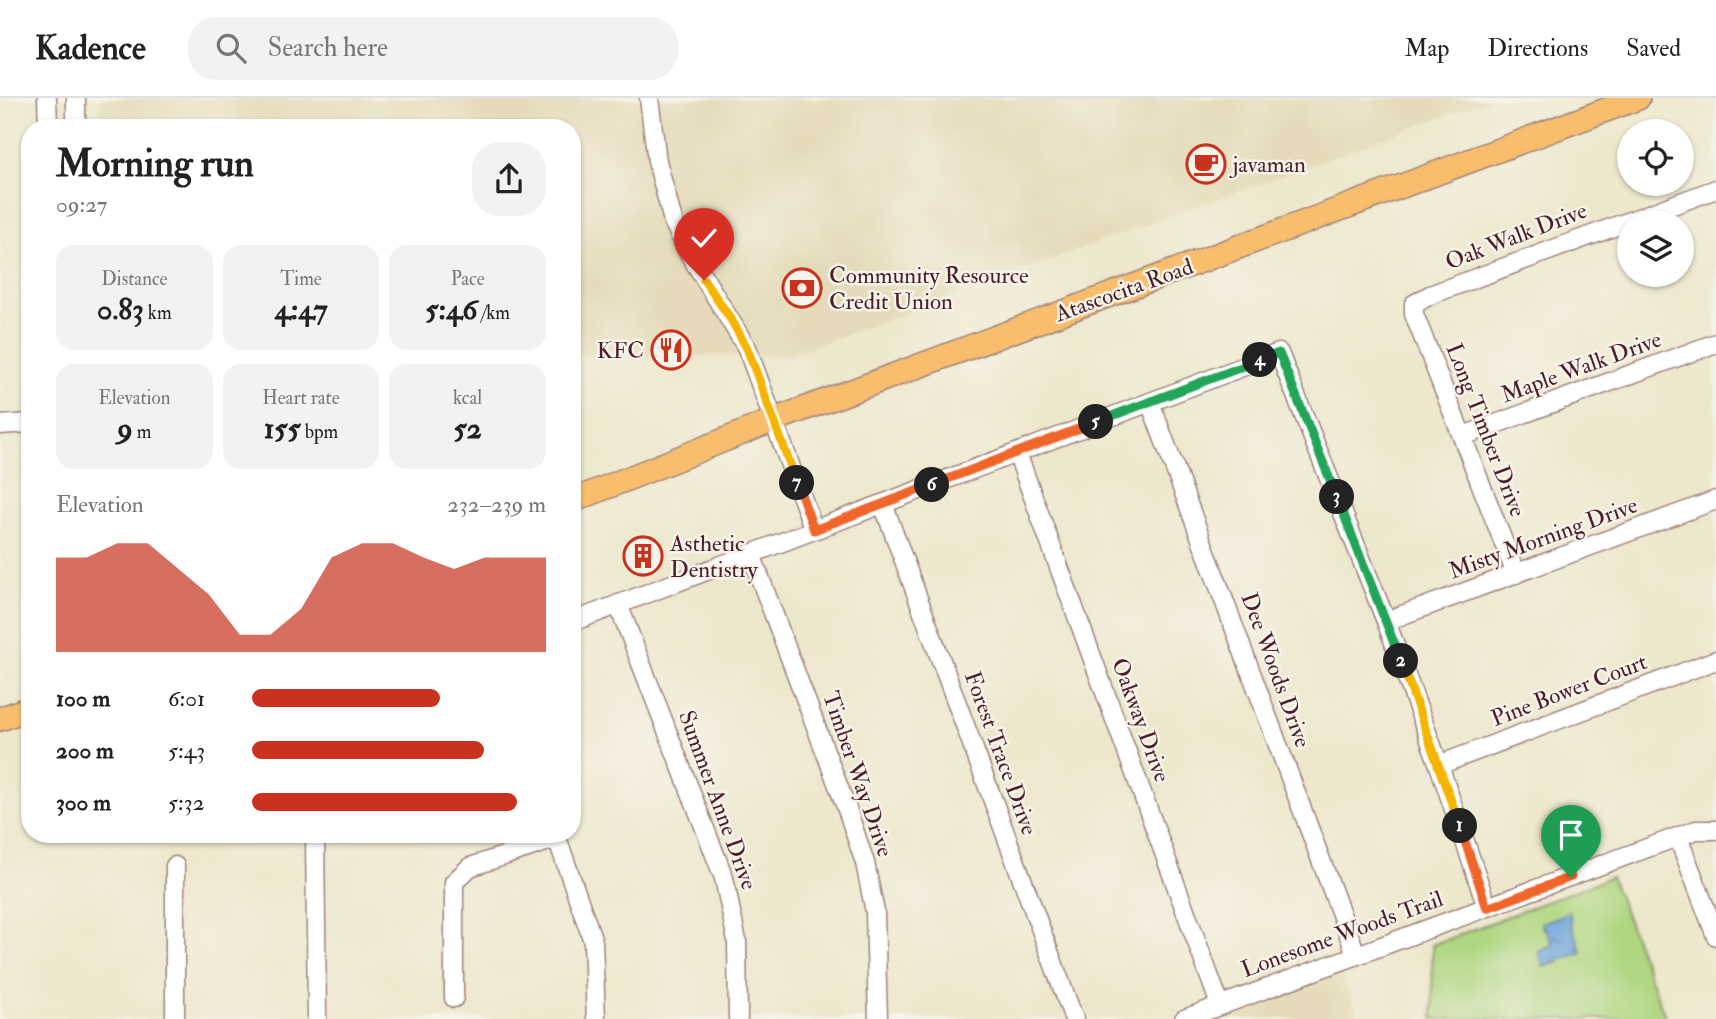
<!DOCTYPE html>
<html lang="en">
<head>
<meta charset="utf-8">
<style>
	:root { --surface:#fff; --page:#f2f2f2; --text:#222; --muted:#767676; --line:#e0e0e0; --accent:#c8321e }
	body { margin:0; font-family:"IM FELL Double Pica",serif; background:var(--page); color:var(--text); height:100vh; display:flex; flex-direction:column; font-size:26px; white-space:nowrap }
	* { box-sizing:border-box; margin:0 }
	p { font-size:23px; color:var(--muted) }
	.icon { flex:none; width:38px; height:38px; fill:none; stroke:currentColor; stroke-width:2; stroke-linecap:round; stroke-linejoin:round }
	.map { position:relative; flex:1; overflow:hidden }
	.sheet { position:absolute; left:21px; top:21px; width:560px; height:724px; display:flex; flex-direction:column; background:var(--surface); border-radius:28px; box-shadow:0 2px 5px #0004 }
	.sheet>* { flex:none }
	.buttons { position:absolute; left:1617px; top:21px; display:grid; gap:14px }
	.buttons a { display:grid; place-items:center; width:77px; height:77px; border-radius:50%; background:var(--surface); box-shadow:0 2px 5px #0004; font-size:35px }
	.pin { position:absolute; display:grid; place-items:center; width:60px; height:60px; color:#fff; margin:-72px -30px; border-radius:50% 50% 50% 0; rotate:-45deg; box-shadow:0 0 7px #0007 }
	.pin .icon { rotate:45deg }
	.km { position:absolute; width:35px; height:35px; margin:-18px; border-radius:50%; background:#222; color:#fff; font-size:19px; line-height:35px; text-align:center }
	.round { display:grid; place-items:center; flex:none; width:74px; height:74px; border-radius:28px; background:var(--page) }
	.summary { display:flex; align-items:center; justify-content:space-between; height:119px; padding:0 35px }
	h1 { font-size:38px; font-weight:700; line-height:52px }
	.stats { display:grid; grid-template-columns:repeat(3,1fr); gap:10px; height:119px; padding:7px 35px }
	.stats div { display:grid; align-content:center; border-radius:18px; background:var(--page); text-align:center }
	.stats b { font-size:30px; font-weight:700 }
	.stats small { font-size:19px; font-weight:400 }
	.stats p { font-size:19px }
	.chart { height:196px; padding:14px 35px }
	.chart p { display:flex; justify-content:space-between }
	.chart svg { width:100%; height:126px; margin-top:7px; fill:var(--accent); opacity:.7 }
	ul { padding:0 35px; list-style:none; font-size:23px }
	li { display:grid; grid-template-columns:112px 84px 1fr; align-items:center; height:52px }
	li i { height:18px; border-radius:9px; background:var(--accent) }
	header { display:flex; align-items:center; gap:42px; box-sizing:border-box; height:98px; padding:0 35px; background:var(--surface); border-bottom:2px solid var(--line) }
	header strong { font-size:33px }
	nav { display:flex; gap:38px; margin-inline-start:auto; font-size:24px }
	.search { width:490px; height:63px; background:var(--page); display:flex; align-items:center; gap:18px; box-sizing:border-box; padding:0 24px; border-radius:28px; color:var(--muted); font-size:26px }
	.map>svg:first-child { display:block }
	.built { fill:#e5dbba }
	.green { fill:#aed680; stroke:#7c7a56; stroke-width:2 }
	.water { fill:url(#water-ripples); stroke:#5a6182; stroke-width:2 }
	.lines { fill:none; stroke-linecap:round; stroke-linejoin:round }
	.minor-casing { stroke:#9c837c; stroke-width:21 }
	.major-casing { stroke:#9c837c; stroke-width:26 }
	.minor { stroke:#fff; stroke-width:18 }
	.major { stroke:#f9be6d; stroke-width:23 }
	.split-1-casing { stroke:#fff; stroke-width:14 }
	.split-2-casing { stroke:#fff; stroke-width:14 }
	.split-3-casing { stroke:#fff; stroke-width:14 }
	.split-4-casing { stroke:#fff; stroke-width:14 }
	.split-5-casing { stroke:#fff; stroke-width:14 }
	.split-6-casing { stroke:#fff; stroke-width:14 }
	.split-7-casing { stroke:#fff; stroke-width:14 }
	.split-8-casing { stroke:#fff; stroke-width:14 }
	.split-9-casing { stroke:#fff; stroke-width:14 }
	.split-1 { stroke:#f0652b; stroke-width:9 }
	.split-2 { stroke:#f5b400; stroke-width:9 }
	.split-3 { stroke:#22a559; stroke-width:9 }
	.split-4 { stroke:#22a559; stroke-width:9 }
	.split-5 { stroke:#22a559; stroke-width:9 }
	.split-6 { stroke:#f0652b; stroke-width:9 }
	.split-7 { stroke:#f0652b; stroke-width:9 }
	.split-8 { stroke:#f5b400; stroke-width:9 }
	.split-9 { stroke:#f5b400; stroke-width:9 }
	.labels { text-anchor:middle; dominant-baseline:central; stroke-width:5; stroke-linejoin:round; paint-order:stroke }
	.poi-label { font-size:23px; fill:#4a1f2b; stroke:#f7f3e8; text-anchor:start }
	.street-label { font-size:23px; fill:#4a1f2b; stroke:#f7f3e8 }
</style>
</head>
<body>
<header>
<strong>Kadence</strong>
<div class="search"><svg class="icon" aria-label="search" viewBox="0 0 24 24"><circle cx="10" cy="10" r="6"/><path d="M15 15l6 6"/></svg>Search here</div>
<nav><a>Map</a><a>Directions</a><a>Saved</a></nav>
</header>
<div class="map">
<svg width="1716" height="921" viewBox="0 0 1716 921">
	<defs>
		<pattern id="water-ripples" width="26" height="14" patternUnits="userSpaceOnUse" patternTransform="scale(1.75)"><rect width="26" height="14" fill="#6ba3da"/><path d="M2 4q2-2 4 0t4 0M15 11q2-2 4 0t4 0" fill="none" stroke="#5a84b1"/></pattern>
	</defs>
	<rect width="100%" height="100%" fill="#f7f3e8"/>
	<filter id="ink" filterUnits="userSpaceOnUse"><feTurbulence type="fractalNoise" baseFrequency=".0143" numOctaves="2"/><feDisplacementMap in="SourceGraphic" scale="14" xChannelSelector="R" yChannelSelector="G"/><feConvolveMatrix kernelMatrix="1 2 1 2 8 2 1 2 1" color-interpolation-filters="sRGB"/></filter>
	<filter id="wash" filterUnits="userSpaceOnUse"><feTurbulence type="fractalNoise" baseFrequency=".00686" numOctaves="4" result="noise"/><feDisplacementMap in="SourceGraphic" scale="28" xChannelSelector="R" yChannelSelector="G"/><feGaussianBlur stdDeviation="1.57" result="paint"/><feColorMatrix in="noise" values="0 0 0 0 0 0 0 0 0 0 0 0 0 0 0 0 0 1.4 0 .05"/><feComposite in="paint" operator="in"/></filter>
	<g filter="url(#wash)">
		<rect width="100%" height="100%" fill="#ede7cc"/>
		<!-- built -->
		<path class="built" d="M 100,0 L 1493,0 L 788,258 L 572,258 L 572,30 L 100,30 Z
			M 1341,876 L 1359,921 L 1221,921 Z"/>
		<!-- green -->
		<path class="green" d="M 1611,779 L 1666,921 L 1433,921 L 1432,847 Z"/>
		<!-- water -->
		<path class="water" d="M 1569,814 L 1571,822 L 1570,823 L 1582,854 L 1544,869 L 1538,853 L 1552,847 L 1552,845 L 1546,830 L 1543,831 L 1541,825 Z"/>
	</g>
	<g filter="url(#ink)">
		<g class="lines">
			<!-- minor casing -->
			<g class="minor-casing">
				<path id="minor" d="M 47,0 L 48,30
					M 76,0 L 76,30
					M 649,0 L 657,63 L 673,123 L 687,152 L 747,250 L 814,432
					M 1150,304 L 1356,856
					M 0,327 L 30,325
					M 1463,338 L 1716,245
					M 1017,355 L 1220,907
					M 883,406 L 1074,921
					M 751,456 L 848,714 L 865,765 L 875,814 L 878,921
					M 1516,476 L 1414,216 L 1414,206 L 1430,197 L 1716,91
					M 618,506 L 724,780 L 737,843 L 738,921
					M 1386,523 L 1716,402
					M 572,524 L 1279,255 L 1386,523 L 1439,667 L 1487,809
					M 1439,667 L 1716,562
					M 315,737 L 317,921
					M 556,737 L 593,843 L 596,921
					M 1678,739 L 1716,838
					M 175,768 L 175,921
					M 454,900 L 454,784 L 470,769 L 558,740
					M 1184,921 L 1696,732 L 1716,732"/>
			</g>
			<!-- major casing -->
			<g class="major-casing">
				<path id="major" d="M 572,403 L 774,322 L 1638,0
					M 0,621 L 30,610"/>
			</g>
			<!-- minor -->
			<use href="#minor" class="minor"/>
			<!-- major -->
			<use href="#major" class="major"/>
		</g>
	</g>
	<g class="lines" filter="url(#ink)">
		<!-- split-1 casing -->
		<g class="split-1-casing">
			<path id="split-1" d="M 1460,728 L 1487,810 L 1571,779"/>
		</g>
		<!-- split-2 casing -->
		<g class="split-2-casing">
			<path id="split-2" d="M 1401,563 L 1460,728"/>
		</g>
		<!-- split-3 casing -->
		<g class="split-3-casing">
			<path id="split-3" d="M 1337,399 L 1401,563"/>
		</g>
		<!-- split-4 casing -->
		<g class="split-4-casing">
			<path id="split-4" d="M 1260,262 L 1279,255 L 1337,399"/>
		</g>
		<!-- split-5 casing -->
		<g class="split-5-casing">
			<path id="split-5" d="M 1096,324 L 1260,262"/>
		</g>
		<!-- split-6 casing -->
		<g class="split-6-casing">
			<path id="split-6" d="M 932,387 L 1096,324"/>
		</g>
		<!-- split-7 casing -->
		<g class="split-7-casing">
			<path id="split-7" d="M 797,385 L 814,432 L 932,387"/>
		</g>
		<!-- split-8 casing -->
		<g class="split-8-casing">
			<path id="split-8" d="M 732,223 L 747,250 L 797,385"/>
		</g>
		<!-- split-9 casing -->
		<g class="split-9-casing">
			<path id="split-9" d="M 704,182 L 732,223"/>
		</g>
		<!-- split-1 -->
		<use href="#split-1" class="split-1"/>
		<!-- split-2 -->
		<use href="#split-2" class="split-2"/>
		<!-- split-3 -->
		<use href="#split-3" class="split-3"/>
		<!-- split-4 -->
		<use href="#split-4" class="split-4"/>
		<!-- split-5 -->
		<use href="#split-5" class="split-5"/>
		<!-- split-6 -->
		<use href="#split-6" class="split-6"/>
		<!-- split-7 -->
		<use href="#split-7" class="split-7"/>
		<!-- split-8 -->
		<use href="#split-8" class="split-8"/>
		<!-- split-9 -->
		<use href="#split-9" class="split-9"/>
	</g>
	<!-- icons -->
	<defs>
		<g id="cafe-ring" transform="scale(2.0125)"><circle r="9.5" fill="#f7f3e8" stroke="#c8321e" stroke-width="1.5"/><path d="M-5.5-4.5H6V0H3Q3 3.5 0 3.5H-2.5Q-5.5 3.5-5.5 0ZM3-3.2v2h1.7v-2ZM-6 4.5H4V6H-6Z" fill="#c8321e"/></g>
		<g id="bank-ring" transform="scale(2.0125)"><circle r="9.5" fill="#f7f3e8" stroke="#c8321e" stroke-width="1.5"/><path d="M-6-4H6V4H-6ZM0-2.3a2.3 2.3 0 1 0 0 4.6a2.3 2.3 0 1 0 0-4.6Z" fill="#c8321e"/></g>
		<g id="restaurant-ring" transform="scale(2.0125)"><circle r="9.5" fill="#f7f3e8" stroke="#c8321e" stroke-width="1.5"/><path d="M-5-6h1v4h1v-4h1v4h1v-4h1v5L-1.5 .5V6h-2V.5L-5-1ZM5-6V6H3V1.5H1.5Q1.5-4 5-6Z" fill="#c8321e"/></g>
		<g id="building-ring" transform="scale(2.0125)"><circle r="9.5" fill="#f7f3e8" stroke="#c8321e" stroke-width="1.5"/><path d="M-4-6H4V6H1V3H-1V6H-4ZM-2.5-4.3h1.7v1.8h-1.7ZM.8-4.3h1.7v1.8H.8ZM-2.5-1h1.7V.8h-1.7ZM.8-1h1.7V.8H.8Z" fill="#c8321e"/></g>
	</defs>
	<g fill-rule="evenodd">
		<use href="#cafe-ring" x="1206" y="66"/>
		<use href="#bank-ring" x="802" y="190"/>
		<use href="#restaurant-ring" x="671" y="252"/>
		<use href="#building-ring" x="643" y="458"/>
	</g>
	<g class="labels">
		<!-- poi labels -->
		<g class="poi-label">
			<text x="1233" y="66">javaman</text>
			<text x="829" y="177">Community Resource<tspan x="829" dy="26">Credit Union</tspan></text>
			<text x="644" y="252" text-anchor="end">KFC</text>
			<text x="670" y="445">Asthetic<tspan x="670" dy="26">Dentistry</tspan></text>
		</g>
		<!-- street labels -->
		<g class="street-label">
			<text transform="translate(1516 138) rotate(-21)">Oak Walk Drive</text>
			<text transform="translate(1124 192) rotate(-20)">Atascocita Road</text>
			<text transform="translate(1581 269) rotate(-20)">Maple Walk Drive</text>
			<text transform="translate(1486 332) rotate(69)">Long Timber Drive</text>
			<text transform="translate(1543 440) rotate(-20)">Misty Morning Drive</text>
			<text transform="translate(1276 572) rotate(70)">Dee Woods Drive</text>
			<text transform="translate(1569 592) rotate(-21)">Pine Bower Court</text>
			<text transform="translate(1141 622) rotate(70)">Oakway Drive</text>
			<text transform="translate(1001 655) rotate(70)">Forest Trace Drive</text>
			<text transform="translate(858 676) rotate(71)">Timber Way Drive</text>
			<text transform="translate(718 702) rotate(70)">Summer Anne Drive</text>
			<text transform="translate(1342 836) rotate(-20)">Lonesome Woods Trail</text>
		</g>
	</g>
</svg>
<div class="buttons">
<a><svg class="icon" aria-label="locate" viewBox="0 0 24 24"><circle cx="12" cy="12" r="6"/><path d="M12 2v4M12 18v4M2 12h4M18 12h4"/></svg></a>
<a><svg class="icon" aria-label="layers" viewBox="0 0 24 24"><path d="M12 4l9 5-9 5-9-5zM3 14l9 5 9-5"/></svg></a>
</div>
<div class="pin" style="left:1571px;top:779px;background:#1e9e55"><svg class="icon" aria-label="arrive" viewBox="0 0 24 24"><path d="M6 21V4h12l-3 4 3 4H6"/></svg></div>
<div class="pin" style="left:704px;top:182px;background:#d93025"><svg class="icon" aria-label="check" viewBox="0 0 24 24"><path d="M5 12l5 5 9-10"/></svg></div>
<b class="km" style="left:1460px;top:728px">1</b>
<b class="km" style="left:1401px;top:563px">2</b>
<b class="km" style="left:1337px;top:399px">3</b>
<b class="km" style="left:1260px;top:262px">4</b>
<b class="km" style="left:1096px;top:324px">5</b>
<b class="km" style="left:932px;top:387px">6</b>
<b class="km" style="left:797px;top:385px">7</b>
<section class="sheet">
<div class="summary"><div><h1>Morning run</h1><p>09:27</p></div><a class="round"><svg class="icon" aria-label="share" viewBox="0 0 24 24"><path d="M12 15V3M7 8l5-5 5 5M5 13v7h14v-7"/></svg></a></div>
<div class="stats">
<div><p>Distance</p><b>0.83<small> km</small></b></div>
<div><p>Time</p><b>4:47</b></div>
<div><p>Pace</p><b>5:46<small> /km</small></b></div>
</div>
<div class="stats">
<div><p>Elevation</p><b>9<small> m</small></b></div>
<div><p>Heart rate</p><b>155<small> bpm</small></b></div>
<div><p>kcal</p><b>52</b></div>
</div>
<div class="chart"><p><span>Elevation</span>232–239 m</p>
<svg viewBox="0 0 160 44" preserveAspectRatio="none"><path d="M0 44V11L10 11L20 6L30 6L40 15L50 24L60 38L70 38L80 29L90 11L100 6L110 6L120 11L130 15L140 11L150 11L160 11V44z"/></svg>
</div>
<ul>
<li><b>100 m</b>6:01<i style="width:64%"></i></li>
<li><b>200 m</b>5:43<i style="width:79%"></i></li>
<li><b>300 m</b>5:32<i style="width:90%"></i></li>
</ul>
</section>
</div>
</body>
</html>
